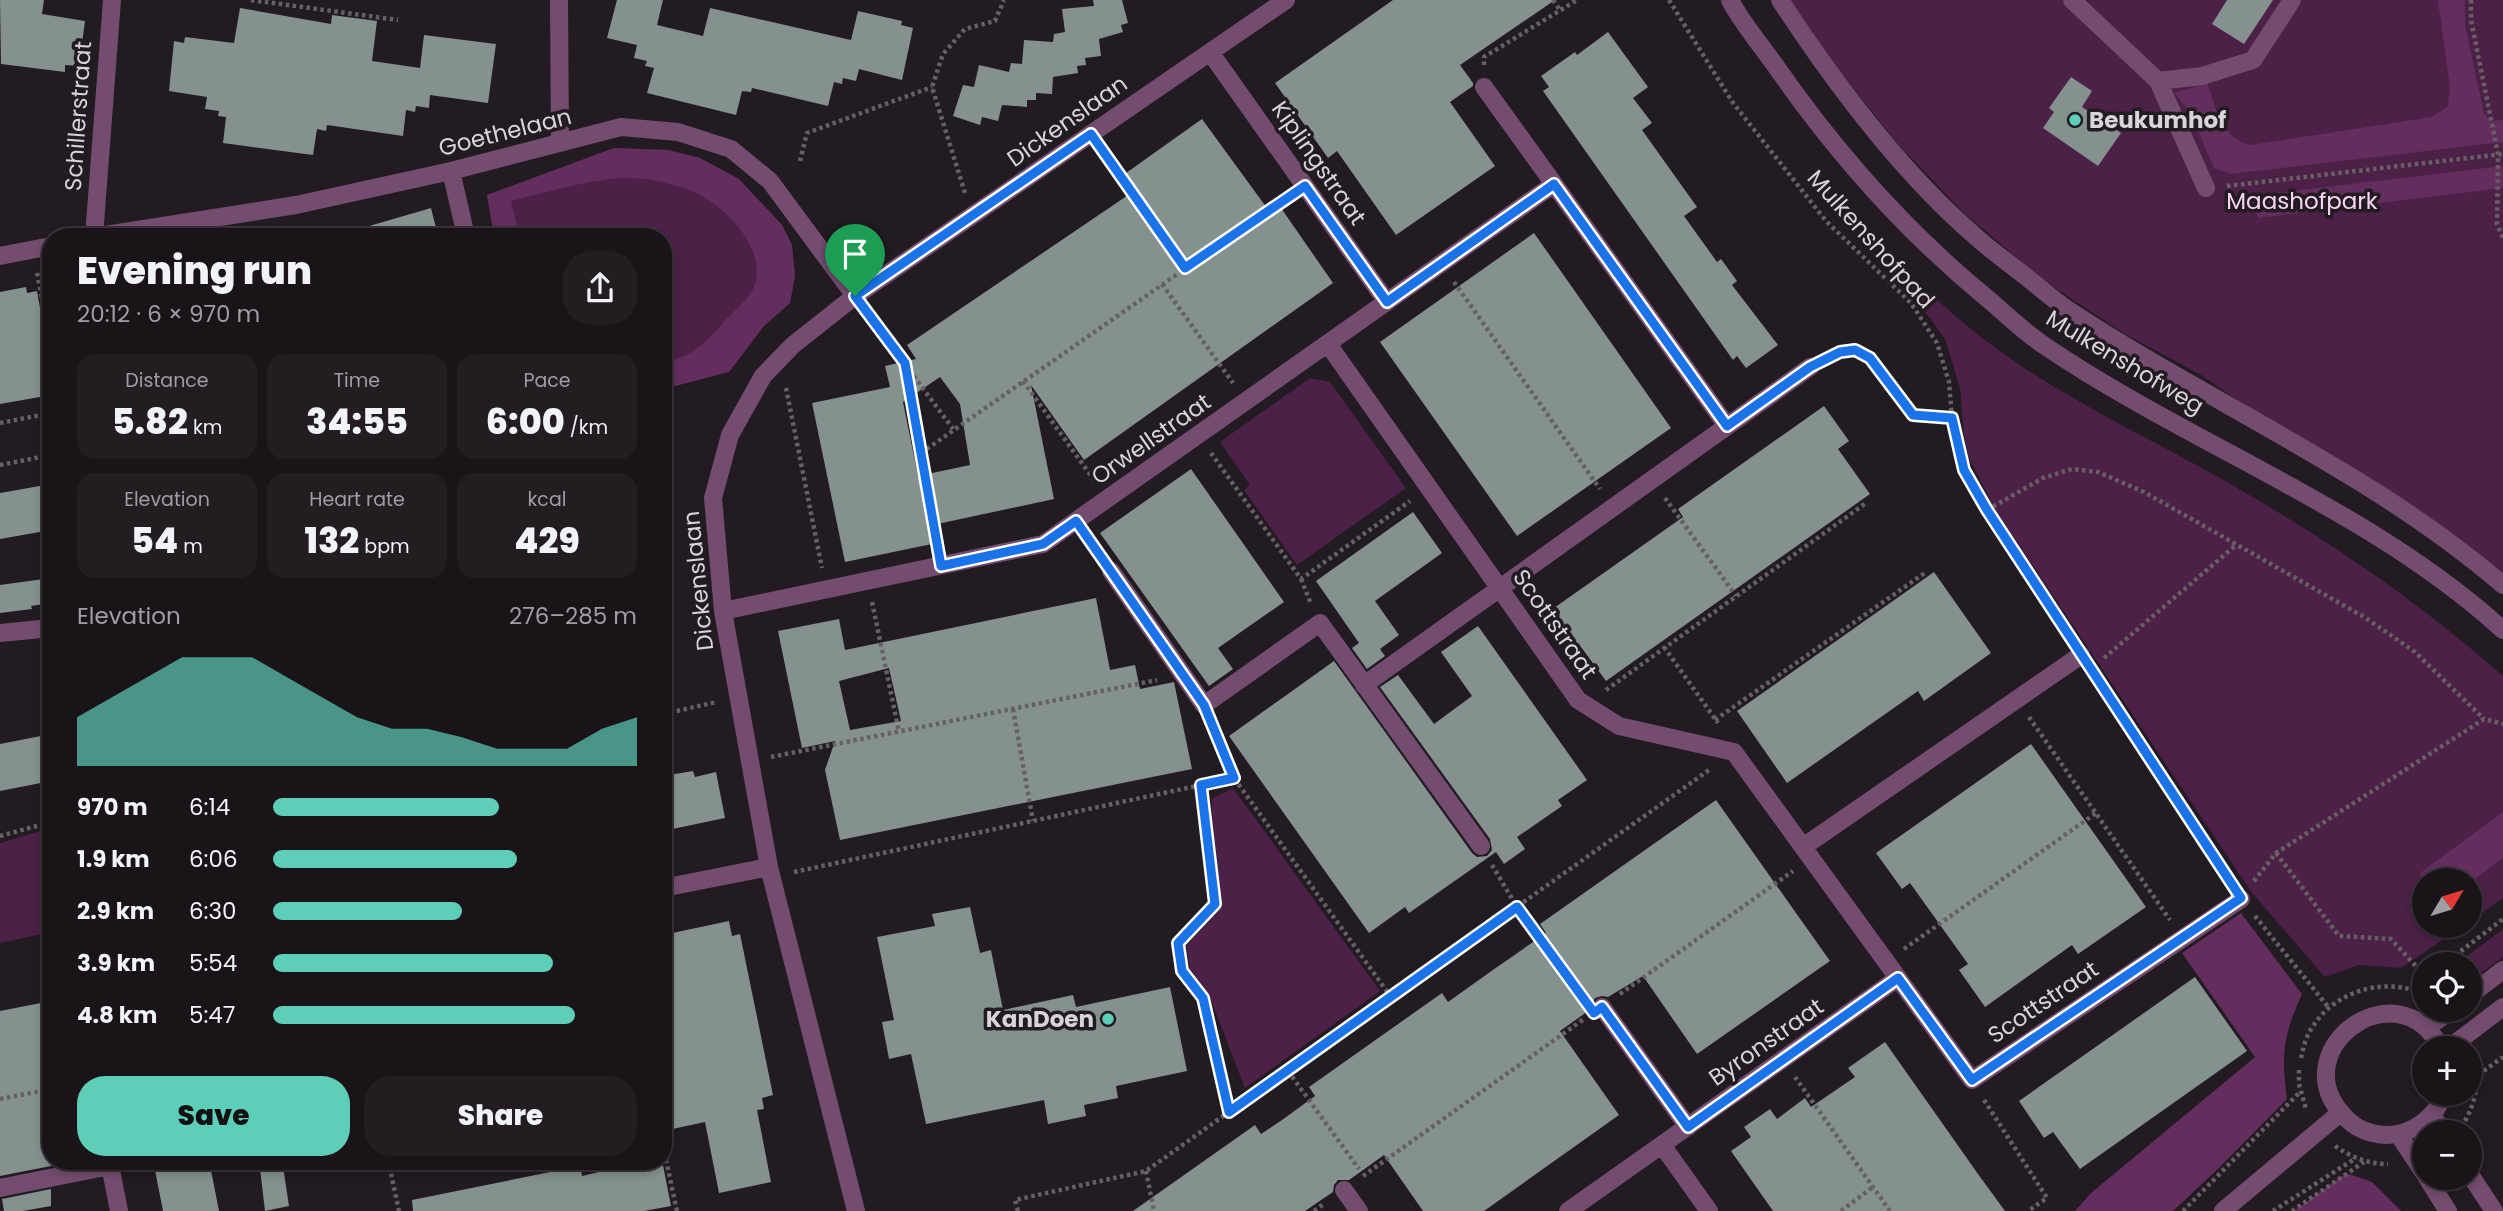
<!DOCTYPE html>
<html lang="en">
<head>
<meta charset="utf-8">
<style>
	:root { --surface:#1a1419; --page:#231d22; --text:#f1f3f6; --muted:#9f9ea2; --line:#383338; --accent:#5dceb8 }
	body { margin:0; font-family:Poppins,sans-serif; background:var(--page); color:var(--text); height:100vh; display:flex; flex-direction:column; font-size:26px; white-space:nowrap }
	* { box-sizing:border-box; margin:0 }
	p { font-size:23px; color:var(--muted) }
	.icon { flex:none; width:38px; height:38px; fill:none; stroke:currentColor; stroke-width:2; stroke-linecap:round; stroke-linejoin:round }
	.map { position:relative; flex:1; overflow:hidden }
	.side { position:absolute; left:42px; top:228px; width:630px; height:942px; display:flex; flex-direction:column; background:var(--surface); border-radius:28px; box-shadow:0 4px 10px #0003,0 0 0 2px var(--line) }
	.side>* { flex:none }
	.needle { width:46px; rotate:52deg }
	.buttons { position:absolute; left:2412px; top:868px; display:grid; gap:14px }
	.buttons a { display:grid; place-items:center; width:70px; height:70px; border-radius:50%; background:var(--surface); box-shadow:0 4px 10px #0003,0 0 0 2px var(--line); font-size:35px }
	.pin { position:absolute; display:grid; place-items:center; width:60px; height:60px; color:#fff; margin:-72px -30px; border-radius:50% 50% 50% 0; rotate:-45deg; box-shadow:0 0 7px #0007 }
	.pin .icon { rotate:45deg }
	.round { display:grid; place-items:center; flex:none; width:74px; height:74px; border-radius:28px; background:var(--page) }
	.head { display:flex; align-items:center; justify-content:space-between; height:119px; padding:0 35px }
	h1 { font-size:38px; font-weight:800; line-height:52px }
	.figures { display:grid; grid-template-columns:repeat(3,1fr); gap:10px; height:119px; padding:7px 35px }
	.figures div { display:grid; align-content:center; border-radius:18px; background:var(--page); text-align:center }
	.figures b { font-size:35px; font-weight:800 }
	.figures small { font-size:19px; font-weight:400 }
	.figures p { font-size:19px }
	.chart { height:196px; padding:14px 35px }
	.chart p { display:flex; justify-content:space-between }
	.chart svg { width:100%; height:126px; margin-top:7px; fill:var(--accent); opacity:.7 }
	.button { display:flex; gap:14px; margin-top:auto; padding:14px 35px }
	.button a { flex:1; height:80px; border-radius:28px; background:var(--accent); color:#111; font-size:28px; font-weight:800; line-height:80px; text-align:center }
	.button a+a { background:var(--page); color:var(--text) }
	ul { padding:0 35px; list-style:none; font-size:23px }
	li { display:grid; grid-template-columns:112px 84px 1fr; align-items:center; height:52px }
	li i { height:18px; border-radius:9px; background:var(--accent) }
	.map>svg:first-child { display:block }
	.green { fill:#4c2047 }
	.forest { fill:#632d5e }
	.building { fill:#84918e; fill-rule:evenodd }
	.lines { fill:none; stroke-linecap:round; stroke-linejoin:round }
	.path { stroke:#666065; stroke-width:4.5; stroke-dasharray:3.5 3.5; stroke-linecap:butt }
	.minor { stroke:#744c6f; stroke-width:18 }
	.route-casing { stroke:#fff; stroke-width:14 }
	.route { stroke:#1a73e8; stroke-width:9 }
	.poi-dot { fill:#5dceb8; stroke:#221b21; stroke-width:2.5 }
	.labels { text-anchor:middle; dominant-baseline:central; stroke-width:7; stroke-linejoin:round; paint-order:stroke }
	.street-label { font-size:23px; fill:#d9d4d8; stroke:#221b21 }
	.poi-label { font-size:23px; font-weight:bold; fill:#d9d4d8; stroke:#221b21; text-anchor:start }
	.park-label { font-size:23px; fill:#f6d4f0; stroke:#221b21 }
</style>
</head>
<body>
<div class="map">
<svg width="2503" height="1211" viewBox="0 0 2503 1211">
	<rect width="100%" height="100%" fill="#221b21"/>
	<!-- green -->
	<path class="green" d="M 1790,0 L 2503,0 L 2503,582 L 2201,375 L 2125,334 L 2046,282 L 1965,214 L 1897,143 L 1840,72 Z
		M 614,148 L 668,150 L 700,158 L 739,179 L 782,225 L 792,245 L 795,276 L 790,303 L 764,326 L 729,372 L 663,389 L 663,236 L 494,236 L 487,195 Z
		M 1908,275 C 1938,300 1966,327 1997,349 C 2076,407 2166,445 2249,495 C 2339,547 2425,607 2503,676 L 2503,898 L 2469,922 L 2469,880 L 2424,880 L 2424,926 L 2463,926 L 2401,968 L 2359,965 L 2325,977 L 2252,893 L 1995,509 L 1969,458 L 1964,435 L 1960,388 L 1945,339 L 1902,280 Z
		M 1310,378 L 1330,382 L 1406,488 L 1297,565 L 1244,490 L 1250,485 L 1220,442 Z
		M 1233,788 L 1380,991 L 1245,1088 L 1209,995 L 1190,969 L 1186,946 L 1222,907 C 1219,893 1219,881 1218,867 C 1216,844 1211,822 1212,799 Z
		M 51,828 L 51,932 L 0,943 L 0,843 Z
		M 2503,929 L 2503,957 L 2474,978 L 2469,973 L 2469,964 L 2459,962 Z"/>
	<!-- forest -->
	<path class="forest" d="M 2438,0 L 2465,0 L 2465,25 L 2484,113 L 2490,121 L 2503,120 L 2503,142 L 2230,174 L 2214,168 L 2190,112 L 2174,93 L 2207,83 C 2216,107 2222,139 2250,145 L 2432,117 L 2448,106 L 2450,88 Z
		M 614,148 L 668,150 L 700,158 L 739,179 L 782,225 L 792,245 L 795,276 L 790,303 L 764,326 L 729,372 L 663,389 L 663,362 C 691,358 705,343 723,323 C 731,314 751,297 754,287 C 767,249 729,210 698,194 C 676,183 645,177 620,178 C 584,181 547,192 511,201 L 519,236 L 494,236 L 487,195 Z
		M 2503,166 L 2503,188 L 2258,218 L 2249,196 Z
		M 2503,812 L 2503,858 L 2469,883 L 2469,880 L 2424,880 L 2424,885 L 2420,873 Z
		M 2241,913 L 2302,994 C 2283,1037 2281,1052 2287,1099 L 2220,1167 L 2173,1211 L 2075,1211 L 2091,1193 L 2255,1057 L 2182,953 Z
		M 2346,1173 L 2372,1182 L 2401,1211 L 2294,1211 Z"/>
	<!-- building -->
	<path class="building" d="M 0,0 L 44,0 L 42,14 L 85,21 L 79,66 L 65,65 L 65,72 L 1,64 Z
		M 617,0 L 663,0 L 657,25 L 703,36 L 710,8 L 851,40 L 858,11 L 902,21 L 901,25 L 913,28 L 902,80 L 859,69 L 856,81 L 843,78 L 842,84 L 834,82 L 828,106 L 752,88 L 751,92 L 742,91 L 736,115 L 647,93 L 654,68 L 645,66 L 647,61 L 634,58 L 637,45 L 607,38 Z
		M 1093,0 L 1122,0 L 1128,23 L 1121,25 L 1123,32 L 1099,39 L 1101,56 L 1085,58 L 1086,65 L 1077,66 L 1078,73 L 1053,77 L 1052,94 L 1036,93 L 1036,100 L 1027,100 L 1027,107 L 1002,105 L 998,121 L 982,117 L 980,125 L 953,116 L 963,85 L 974,87 L 979,65 L 1009,72 L 1011,63 L 1022,64 L 1024,40 L 1053,42 L 1054,34 L 1065,32 L 1062,9 L 1094,6 Z
		M 1393,0 L 1555,0 L 1460,65 L 1473,83 L 1473,86 L 1450,102 L 1495,166 L 1396,235 L 1337,151 L 1328,158 L 1275,83 Z
		M 2227,0 L 2273,0 L 2244,44 L 2212,24 Z
		M 240,8 L 331,24 L 332,15 L 377,21 L 372,61 L 420,68 L 424,35 L 496,44 L 488,103 L 430,95 L 429,108 L 416,106 L 415,112 L 406,110 L 403,136 L 327,125 L 326,131 L 317,129 L 313,155 L 223,143 L 226,117 L 218,116 L 219,111 L 205,109 L 207,97 L 169,91 L 174,41 L 184,43 L 185,37 L 234,43 Z
		M 1608,32 L 1648,87 L 1633,98 L 1652,123 L 1642,130 L 1697,207 L 1684,216 L 1717,262 L 1721,259 L 1737,281 L 1732,285 L 1778,345 L 1746,368 L 1737,356 L 1733,360 L 1543,91 L 1549,87 L 1541,76 L 1575,52 L 1577,55 Z
		M 2071,77 L 2092,91 L 2082,107 L 2121,133 L 2098,166 L 2043,128 L 2054,112 L 2049,108 Z
		M 1202,119 L 1272,215 L 1281,208 L 1333,283 L 1084,460 L 1031,385 L 1054,499 L 928,526 L 932,544 L 845,562 L 812,403 L 890,387 L 885,366 L 916,359 L 907,345 L 1137,189 L 1126,173 ZM 940,377 L 960,404 L 970,465 L 918,476 L 903,402 Z
		M 431,208 L 438,236 L 360,236 L 359,229 Z
		M 1534,233 L 1671,428 L 1517,536 L 1380,342 Z
		M 26,287 L 27,293 L 37,291 L 51,369 L 51,395 L 0,404 L 0,292 Z
		M 1824,406 L 1849,441 L 1838,449 L 1870,494 L 1606,681 L 1578,643 L 1569,649 L 1550,622 L 1560,616 L 1554,608 L 1683,517 L 1678,509 Z
		M 1191,469 L 1284,602 L 1218,648 L 1233,669 L 1209,686 L 1100,533 Z
		M 51,484 L 51,530 L 0,539 L 0,493 Z
		M 1413,512 L 1442,553 L 1375,601 L 1399,635 L 1380,649 L 1385,656 L 1367,669 L 1352,648 L 1359,643 L 1316,581 Z
		M 1934,572 L 1991,653 L 1924,701 L 1918,691 L 1787,783 L 1737,711 Z
		M 51,578 L 51,603 L 31,606 L 32,609 L 0,613 L 0,585 Z
		M 1096,598 L 1110,670 L 1135,665 L 1140,689 L 1174,682 L 1192,769 L 840,840 L 825,770 L 835,741 L 802,748 L 778,631 L 839,619 L 845,650 ZM 889,668 L 901,721 L 850,730 L 839,681 Z
		M 1478,626 L 1587,780 L 1558,800 L 1562,806 L 1517,837 L 1525,849 L 1504,864 L 1496,852 L 1409,913 L 1405,907 L 1369,933 L 1229,736 L 1334,661 L 1472,853 L 1477,857 L 1487,856 L 1492,850 L 1490,839 L 1380,687 L 1398,675 L 1434,724 L 1472,696 L 1441,652 Z
		M 51,734 L 51,781 L 0,791 L 0,744 Z
		M 2031,744 L 2146,907 L 2078,954 L 2072,945 L 1985,1007 L 1959,970 L 1968,964 L 1910,883 L 1902,889 L 1876,853 Z
		M 693,771 L 695,777 L 716,772 L 725,818 L 663,831 L 663,776 Z
		M 1716,800 L 1830,961 L 1697,1054 L 1643,976 L 1608,997 L 1602,996 L 1595,998 L 1591,1009 L 1560,1031 L 1619,1115 L 1484,1211 L 1423,1211 L 1384,1155 L 1349,1180 L 1338,1180 L 1334,1185 L 1333,1192 L 1305,1211 L 1133,1211 L 1255,1125 L 1261,1134 L 1282,1120 L 1315,1096 L 1309,1087 L 1442,993 L 1448,1002 L 1490,972 L 1546,933 L 1540,924 Z
		M 970,907 L 980,953 L 991,950 L 1003,1010 L 1073,995 L 1076,1007 L 1170,987 L 1187,1071 L 1116,1086 L 1118,1098 L 1084,1105 L 1086,1116 L 1048,1124 L 1044,1100 L 926,1124 L 911,1054 L 889,1059 L 882,1022 L 894,1020 L 877,937 L 935,926 L 932,914 Z
		M 729,921 L 732,936 L 740,934 L 773,1095 L 762,1098 L 764,1109 L 757,1110 L 771,1182 L 719,1193 L 705,1122 L 663,1131 L 663,935 Z
		M 2195,977 L 2247,1051 L 2080,1169 L 2053,1132 L 2044,1138 L 2019,1101 Z
		M 51,1001 L 51,1166 L 0,1176 L 0,1011 Z
		M 1885,1042 L 1978,1174 L 2005,1211 L 1773,1211 L 1731,1151 L 1751,1137 L 1744,1127 L 1770,1109 L 1777,1119 L 1805,1098 L 1811,1107 L 1855,1077 L 1848,1068 Z
		M 153,1160 L 209,1160 L 219,1211 L 163,1211 Z
		M 259,1160 L 282,1160 L 289,1206 L 265,1211 Z
		M 649,1160 L 662,1160 L 671,1206 L 644,1211 L 413,1211 L 412,1200 L 580,1166 L 582,1176 Z
		M 51,1189 L 51,1206 L 23,1211 L 4,1211 L 2,1199 Z"/>
	<g class="lines">
		<!-- path -->
		<path class="path" d="M 251,0 L 398,20
			M 1553,0 L 1560,10
			M 1669,0 L 1733,103 L 1826,221 L 1911,303 L 1937,343 L 1949,382 L 1952,418 L 1964,470 L 1987,510 L 2068,634
			M 2471,0 L 2471,20 L 2498,154 L 2497,224 L 2503,238
			M 1484,65 L 1484,57 L 1577,0
			M 1105,154 L 1185,268
			M 800,161 L 807,133 L 932,87
			M 2227,186 L 2503,154
			M 965,193 L 932,87 L 943,54 L 965,29 L 995,21 L 1004,0
			M 37,273 L 51,345
			M 1454,282 L 1600,489
			M 1162,284 L 1233,383
			M 868,314 L 953,429
			M 1829,357 C 1837,353 1846,348 1855,350 C 1876,355 1901,398 1913,415 L 1952,418
			M 905,363 L 937,544
			M 1023,381 L 1094,480
			M 786,388 L 822,568
			M 0,423 L 51,413
			M 921,453 L 1285,199
			M 1211,453 L 1301,579 L 1410,501
			M 0,465 L 51,455
			M 1665,498 L 1736,596
			M 1987,510 L 2043,478 L 2072,469 L 2098,472 L 2144,492 L 2366,618 L 2415,652 L 2484,719
			M 1301,579 L 1311,604
			M 872,602 L 899,732
			M 1664,647 L 1718,723
			M 2104,658 L 2236,545
			M 2094,674 L 2229,880
			M 1606,690 L 1866,503
			M 1013,709 L 1033,821
			M 663,714 L 717,702
			M 2029,717 L 2170,920
			M 1715,720 L 1926,572
			M 1213,727 L 1234,778 L 1391,997
			M 771,757 L 1157,680
			M 1201,785 L 1215,904 L 1179,943 L 1182,971 L 1203,998 L 1229,1112
			M 0,836 L 51,822
			M 2276,853 L 2339,936 L 2391,939 L 2424,975
			M 1492,865 L 1517,907 L 1582,996
			M 794,872 L 1234,778
			M 2254,881 L 2276,853 L 2484,719 L 2503,724
			M 2255,916 L 2329,1008
			M 1904,949 L 2096,813
			M 2444,964 L 2503,919
			M 2412,989 L 2424,980
			M 1620,994 L 1793,871
			M 2301,1058 C 2303,1051 2304,1043 2307,1037 C 2327,993 2381,975 2424,994
			M 2299,1070 L 2299,1084 L 2306,1109
			M 1288,1071 L 1359,1169
			M 2478,1075 L 2503,1057
			M 1795,1077 L 1890,1211
			M 0,1099 L 51,1089
			M 1984,1100 L 2047,1198 L 2028,1211
			M 2465,1121 C 2476,1101 2479,1081 2476,1059
			M 663,1146 L 677,1211
			M 2335,1146 C 2351,1157 2368,1164 2388,1164
			M 388,1160 L 399,1211
			M 1146,1171 L 1154,1211
			M 1363,1176 L 1584,1019
			M 1018,1211 L 1015,1200 L 1146,1171 L 1709,770
			M 1314,1211 L 1325,1203
			M 1841,1211 L 1873,1187
			M 2183,1211 L 2300,1092
			M 2273,1211 L 2356,1158
			M 2292,1211 L 2364,1162"/>
		<!-- minor -->
		<path class="minor" d="M 559,0 L 560,143
			M 1730,0 C 1742,23 1760,44 1775,65 C 1836,153 1905,231 1988,299 C 2007,315 2025,333 2045,346 C 2194,447 2369,508 2503,630
			M 1780,0 C 1833,81 1902,173 1975,236 C 1989,249 2005,260 2020,272 C 2037,285 2053,300 2070,311 C 2213,405 2373,473 2503,585
			M 2072,0 L 2158,81 L 2206,188
			M 1210,52 L 1387,302
			M 2158,81 L 2202,76 L 2253,60 L 2292,0
			M 1484,87 L 1554,184
			M 451,171 L 466,236
			M 94,236 L 112,0
			M 99,236 L 296,205 L 451,171 L 621,127 L 678,132 L 731,149 L 770,181 L 855,296
			M 0,256 L 51,246
			M 1328,344 L 1578,700 L 1619,726 L 1734,752 L 1972,1080 L 2241,899
			M 1111,571 L 1204,705 L 1320,623 L 1481,846
			M 723,611 L 1043,544 L 1554,184 L 1727,426
			M 0,633 L 51,628
			M 1364,685 L 1810,367
			M 1803,847 L 2081,655
			M 663,888 L 769,867
			M 2469,996 L 2503,970
			M 1602,1007 L 1688,1127
			M 2426,1028 L 2452,1010
			M 2441,1048 C 2396,963 2277,1054 2348,1120 C 2360,1132 2380,1137 2397,1134 C 2418,1130 2437,1114 2444,1094
			M 2449,1048 L 2503,1007
			M 2432,1115 L 2443,1132
			M 2398,1134 L 2424,1173
			M 1662,1145 L 1709,1211
			M 109,1160 L 119,1211
			M 2469,1173 L 2494,1211
			M 2427,1178 L 2448,1211
			M 0,1188 L 110,1166
			M 1344,1190 L 1359,1211
			M 856,1211 L 769,867 L 723,611 L 713,498 L 730,435 L 763,376 L 793,345 L 855,296 L 1286,0
			M 1568,1211 L 1898,978
			M 2223,1211 L 2340,1113"/>
	</g>
	<g class="lines">
		<!-- route casing -->
		<g class="route-casing">
			<path id="route" d="M 1091,134 L 1185,268 L 1305,186 L 1387,302 L 1554,184 L 1727,426 L 1810,367 L 1840,352 L 1855,350 L 1870,358 L 1913,415 L 1952,418 L 1964,470 L 1987,510 L 2241,898 L 1972,1080 L 1898,978 L 1688,1127 L 1602,1007 L 1594,1013 L 1517,907 L 1229,1112 L 1203,998 L 1182,971 L 1178,943 L 1215,904 L 1201,785 L 1234,778 L 1204,705 L 1076,521 L 1043,544 L 941,566 L 905,363 L 855,296 Z"/>
		</g>
		<!-- route -->
		<use href="#route" class="route"/>
	</g>
	<!-- markers -->
	<g class="poi-dot">
		<circle cx="2075" cy="120" r="7"/>
		<circle cx="1108" cy="1019" r="7"/>
	</g>
	<g class="labels">
		<!-- street labels -->
		<g class="street-label">
			<text transform="translate(78 116) rotate(-86)">Schillerstraat</text>
			<text transform="translate(1067 121) rotate(-35)">Dickenslaan</text>
			<text transform="translate(505 132) rotate(-14)">Goethelaan</text>
			<text transform="translate(1319 163) rotate(55)">Kiplingstraat</text>
			<text transform="translate(1871 239) rotate(48)">Mulkenshofpad</text>
			<text transform="translate(2125 362) rotate(31)">Mulkenshofweg</text>
			<text transform="translate(1151 439) rotate(-35)">Orwellstraat</text>
			<text transform="translate(698 581) rotate(-96)">Dickenslaan</text>
			<text transform="translate(1555 624) rotate(55)">Scottstraat</text>
			<text transform="translate(2043 1002) rotate(-34)">Scottstraat</text>
			<text transform="translate(1766 1042) rotate(-35)">Byronstraat</text>
		</g>
		<!-- poi labels -->
		<g class="poi-label">
			<text x="2089" y="120">Beukumhof</text>
			<text x="1094" y="1019" text-anchor="end">KanDoen</text>
		</g>
		<!-- park labels -->
		<g class="park-label">
			<text x="2302" y="201">Maashofpark</text>
		</g>
	</g>
</svg>
<div class="buttons">
<a><svg class="needle" viewBox="-14 -14 28 28"><path d="M0-13l5 13h-10z" fill="#e53935"/><path d="M0 13l5-13h-10z" fill="#9f9ea2"/></svg></a>
<a><svg class="icon" aria-label="locate" viewBox="0 0 24 24"><circle cx="12" cy="12" r="6"/><path d="M12 2v4M12 18v4M2 12h4M18 12h4"/></svg></a>
<a>+</a>
<a>−</a>
</div>
<div class="pin" style="left:855px;top:296px;background:#1e9e55"><svg class="icon" aria-label="arrive" viewBox="0 0 24 24"><path d="M6 21V4h12l-3 4 3 4H6"/></svg></div>
<section class="side">
<div class="head"><div><h1>Evening run</h1><p>20:12 · 6 × 970 m</p></div><a class="round"><svg class="icon" aria-label="share" viewBox="0 0 24 24"><path d="M12 15V3M7 8l5-5 5 5M5 13v7h14v-7"/></svg></a></div>
<div class="figures">
<div><p>Distance</p><b>5.82<small> km</small></b></div>
<div><p>Time</p><b>34:55</b></div>
<div><p>Pace</p><b>6:00<small> /km</small></b></div>
</div>
<div class="figures">
<div><p>Elevation</p><b>54<small> m</small></b></div>
<div><p>Heart rate</p><b>132<small> bpm</small></b></div>
<div><p>kcal</p><b>429</b></div>
</div>
<div class="chart"><p><span>Elevation</span>276–285 m</p>
<svg viewBox="0 0 160 44" preserveAspectRatio="none"><path d="M0 44V27L10 20L20 13L30 6L40 6L50 6L60 13L70 20L80 27L90 31L100 31L110 34L120 38L130 38L140 38L150 31L160 27V44z"/></svg>
</div>
<ul>
<li><b>970 m</b>6:14<i style="width:62%"></i></li>
<li><b>1.9 km</b>6:06<i style="width:67%"></i></li>
<li><b>2.9 km</b>6:30<i style="width:52%"></i></li>
<li><b>3.9 km</b>5:54<i style="width:77%"></i></li>
<li><b>4.8 km</b>5:47<i style="width:83%"></i></li>
</ul>
<div class="button"><a>Save</a><a>Share</a></div>
</section>
</div>
</body>
</html>
